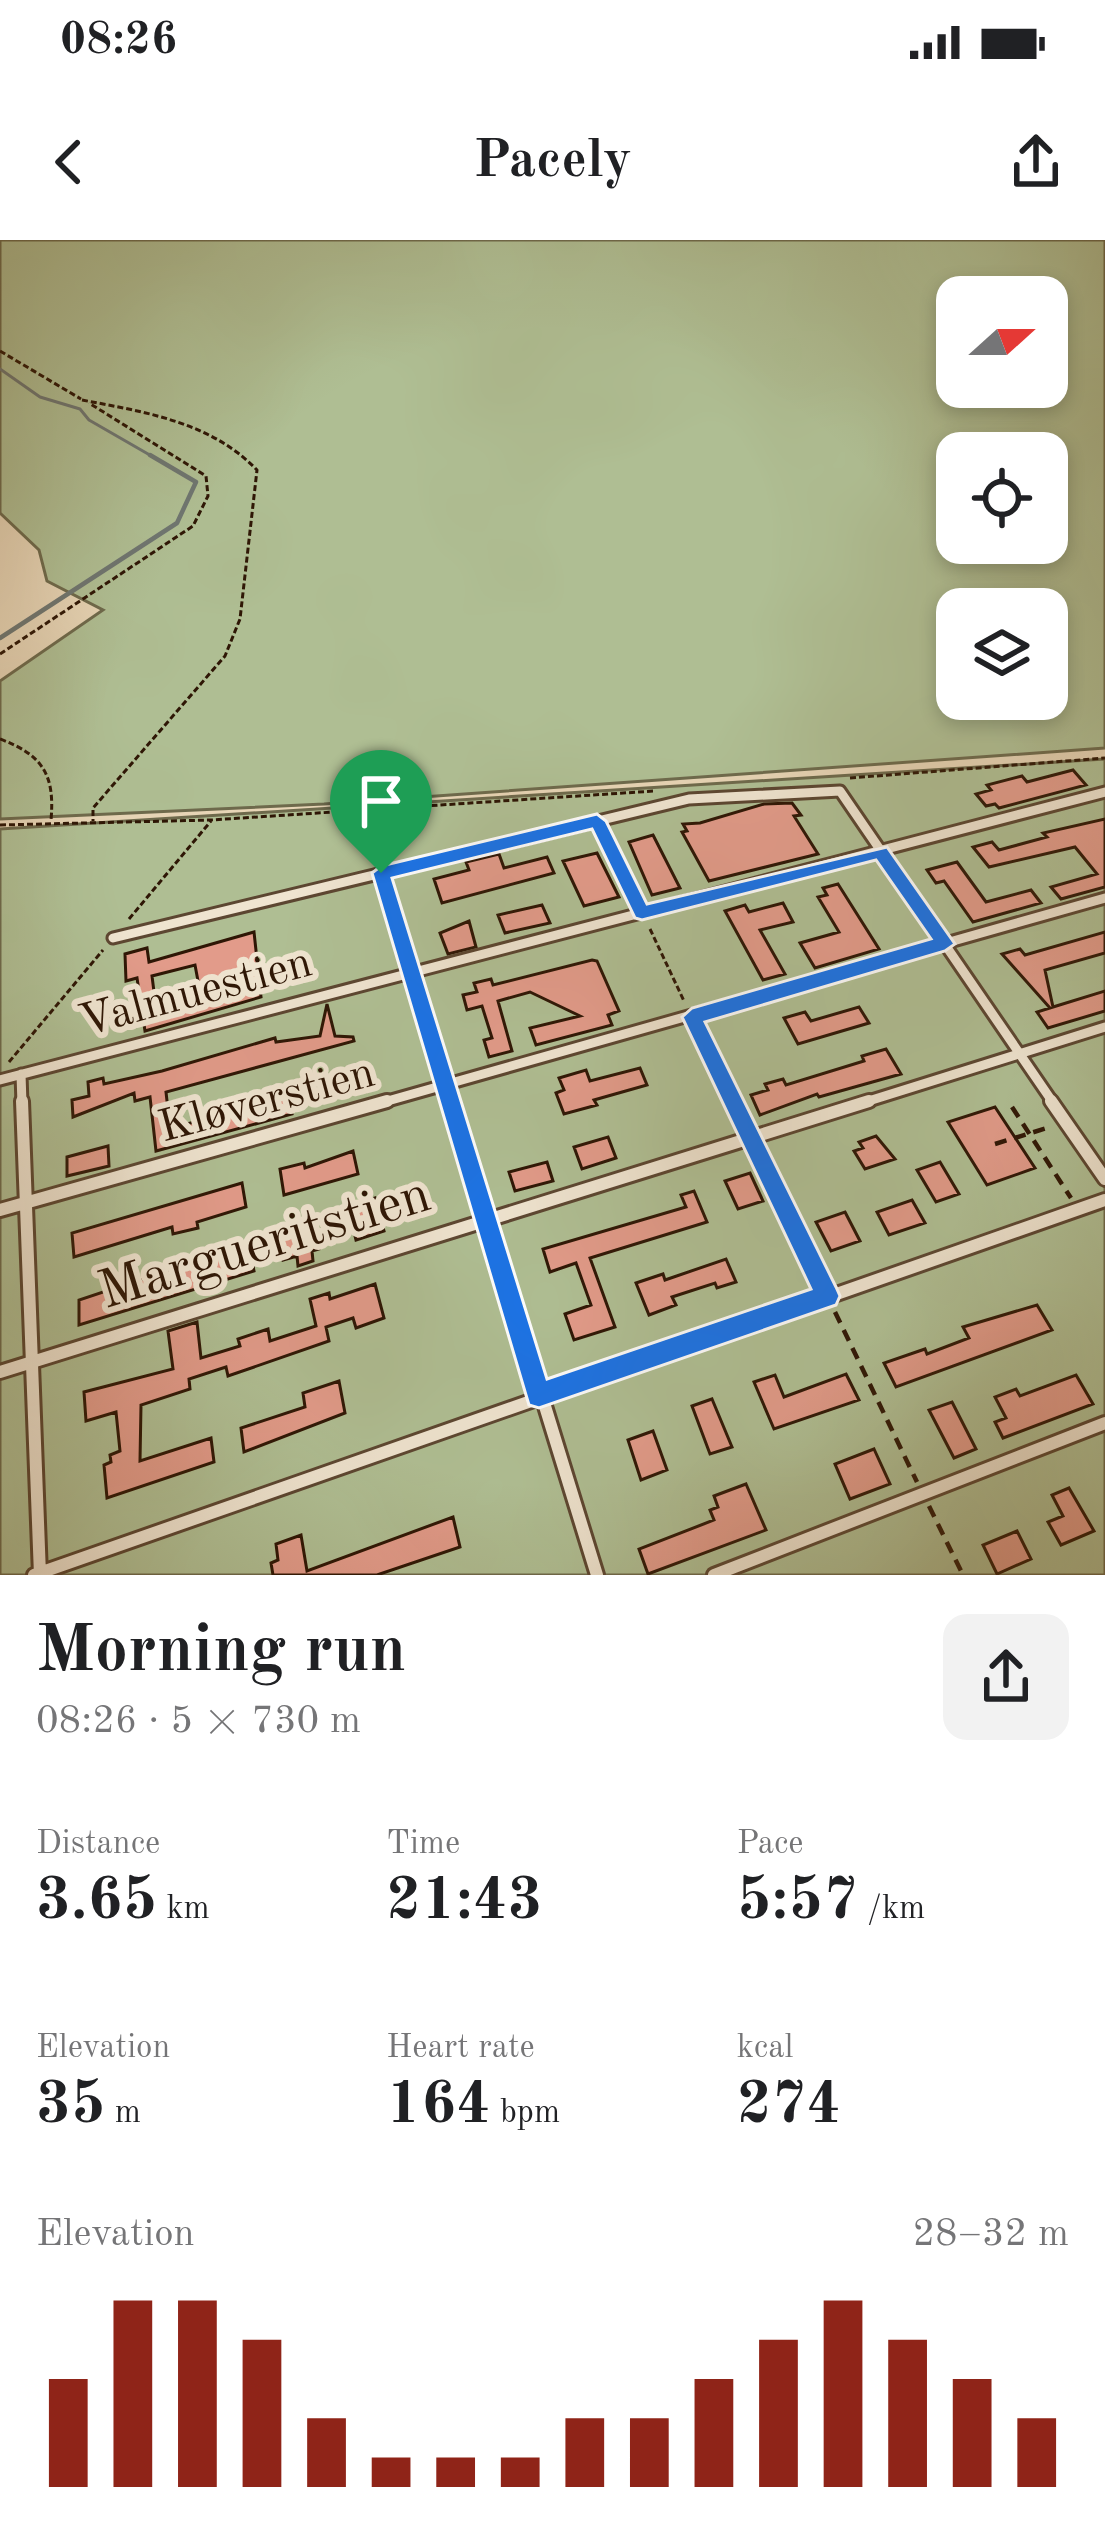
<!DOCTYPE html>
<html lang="en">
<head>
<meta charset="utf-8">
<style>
	:root { --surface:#fff; --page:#f2f2f2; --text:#202124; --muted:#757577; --accent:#8f2418 }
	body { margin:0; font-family:"Old Standard TT",serif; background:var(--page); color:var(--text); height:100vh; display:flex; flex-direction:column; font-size:45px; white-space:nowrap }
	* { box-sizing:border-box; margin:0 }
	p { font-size:39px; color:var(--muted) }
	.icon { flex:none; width:66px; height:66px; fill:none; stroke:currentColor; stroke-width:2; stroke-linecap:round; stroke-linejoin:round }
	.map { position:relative; height:1335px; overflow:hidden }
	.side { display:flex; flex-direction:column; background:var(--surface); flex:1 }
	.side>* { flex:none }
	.needle { width:78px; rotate:69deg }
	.buttons { position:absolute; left:936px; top:36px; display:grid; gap:24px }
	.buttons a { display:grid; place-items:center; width:132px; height:132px; border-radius:24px; background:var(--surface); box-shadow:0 6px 18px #0003; font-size:60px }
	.pin { position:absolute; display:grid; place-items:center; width:102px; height:102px; color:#fff; margin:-123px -51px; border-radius:50% 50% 50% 0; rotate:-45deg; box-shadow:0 0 12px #0007 }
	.pin .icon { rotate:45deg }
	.round { display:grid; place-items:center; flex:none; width:126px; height:126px; border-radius:24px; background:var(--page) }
	.headline { display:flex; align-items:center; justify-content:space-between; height:204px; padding:0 36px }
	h1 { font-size:66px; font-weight:700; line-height:90px }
	.stats { display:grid; grid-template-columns:repeat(3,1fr); gap:18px; height:204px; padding:12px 36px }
	.stats div { display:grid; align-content:center }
	.stats b { font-size:60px; font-weight:700 }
	.stats small { font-size:33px; font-weight:400 }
	.stats p { font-size:33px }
	.chart { height:336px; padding:24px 36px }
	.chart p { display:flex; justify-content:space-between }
	.chart svg { width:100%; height:216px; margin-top:12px; stroke:var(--accent); stroke-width:6 }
	.status { display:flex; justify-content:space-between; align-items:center; height:84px; padding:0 60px; background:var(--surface); direction:ltr }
	.status svg { height:33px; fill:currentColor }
	header { display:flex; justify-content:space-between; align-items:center; height:156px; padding:0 36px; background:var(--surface); font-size:54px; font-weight:700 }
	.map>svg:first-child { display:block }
	.green { fill:#afbe93; stroke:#6e6a4c; stroke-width:3; fill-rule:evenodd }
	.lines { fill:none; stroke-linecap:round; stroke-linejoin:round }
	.stream-far1 { stroke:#6f7671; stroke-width:3 }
	.stream { stroke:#6f7671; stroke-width:4.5 }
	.building { fill:#e29b8a; stroke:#2e1605; stroke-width:3; fill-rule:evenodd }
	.service-far1-casing { stroke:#5c4631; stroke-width:15 }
	.service-casing { stroke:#5c4631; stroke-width:18 }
	.path-far1 { stroke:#2e1605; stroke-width:3; stroke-dasharray:6 3; stroke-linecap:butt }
	.path { stroke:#2e1605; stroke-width:4.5; stroke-dasharray:12 8; stroke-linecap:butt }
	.service-far1 { stroke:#efe4d0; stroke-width:9 }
	.service { stroke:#efe4d0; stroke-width:12 }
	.route { fill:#1a73e8; stroke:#fff; stroke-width:3; fill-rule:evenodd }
	.labels { text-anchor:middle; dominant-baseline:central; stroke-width:12; stroke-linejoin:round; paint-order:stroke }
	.street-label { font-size:45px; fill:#2e1605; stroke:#efe4d0 }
	.near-street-label { font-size:54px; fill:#2e1605; stroke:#efe4d0 }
</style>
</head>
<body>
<div class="status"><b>08:26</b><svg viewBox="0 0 49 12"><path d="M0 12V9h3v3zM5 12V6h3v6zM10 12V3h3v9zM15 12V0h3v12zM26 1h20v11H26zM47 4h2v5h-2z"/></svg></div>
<header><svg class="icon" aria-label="back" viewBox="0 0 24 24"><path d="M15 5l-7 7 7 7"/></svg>Pacely<svg class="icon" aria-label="share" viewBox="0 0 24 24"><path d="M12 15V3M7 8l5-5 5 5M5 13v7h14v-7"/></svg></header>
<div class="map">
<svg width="1105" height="1335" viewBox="0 0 1105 1335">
	<rect width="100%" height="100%" fill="#e7d5b6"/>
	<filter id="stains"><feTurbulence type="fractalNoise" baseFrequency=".00167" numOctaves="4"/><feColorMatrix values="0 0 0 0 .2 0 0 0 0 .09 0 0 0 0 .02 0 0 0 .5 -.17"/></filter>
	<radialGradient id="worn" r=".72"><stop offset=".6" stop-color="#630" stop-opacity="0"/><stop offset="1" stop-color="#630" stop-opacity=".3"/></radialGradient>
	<!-- green -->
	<path class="green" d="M 0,0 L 1105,0 L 1105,508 L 324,564 L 0,579 L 0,441 L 103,370 L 47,341 L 39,310 L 0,273 ZM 957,57 L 1047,57 L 1047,147 L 957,147 ZM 957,213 L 1047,213 L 1047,303 L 957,303 ZM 957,369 L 1047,369 L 1047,459 L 957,459 Z
		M 1105,519 L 1105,1335 L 0,1335 L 0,589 Z"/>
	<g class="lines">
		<!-- stream-far1 -->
		<path class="stream-far1" d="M 0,129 L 40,157 L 80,169 L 89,180 L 155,218"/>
		<!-- stream -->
		<path class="stream" d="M 0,398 L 177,283 L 196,242 L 150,215"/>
	</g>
	<!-- building -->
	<path class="building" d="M 1073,530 L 1086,545 L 999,568 L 995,564 L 986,566 L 976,554 L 991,550 L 987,545 L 1022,536 L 1027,542 Z
		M 792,563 L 801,575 L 794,576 L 818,614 L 709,641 L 682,592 L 687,591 L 683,584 L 700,583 L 764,564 Z
		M 1105,579 L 1105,647 L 1061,659 L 1051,647 L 1097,634 L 1075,607 L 989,627 L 973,607 L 992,602 L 999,610 L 1047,597 L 1043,593 Z
		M 653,595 L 680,648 L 652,655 L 629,602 Z
		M 597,613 L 619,657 L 584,666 L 563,621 Z
		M 499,614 L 504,628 L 547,617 L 554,633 L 442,663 L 434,639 L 469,630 L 466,622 Z
		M 957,622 L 986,662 L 1031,650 L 1041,663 L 973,682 L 944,641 L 936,643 L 927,630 Z
		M 838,644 L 879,709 L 815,728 L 800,703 L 839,692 L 818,657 L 827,655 L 823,648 Z
		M 783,663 L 793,682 L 760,690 L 785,734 L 763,740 L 725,671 L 745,665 L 749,672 Z
		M 542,665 L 550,683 L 505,693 L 498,675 Z
		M 469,681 L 476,707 L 448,714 L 440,693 Z
		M 254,692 L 261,757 L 145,791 L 137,738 L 126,741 L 125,714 L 147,708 L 149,722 ZM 195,725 L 201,757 L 156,768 L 152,736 Z
		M 1105,692 L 1105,713 L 1045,730 L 1053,767 L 1105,751 L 1105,771 L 1048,788 L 1037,772 L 1050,768 L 1002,714 L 1020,709 L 1025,715 Z
		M 592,720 L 597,721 L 619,771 L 608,775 L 612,785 L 536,805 L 530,788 L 580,776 L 530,752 L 498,761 L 512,811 L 489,817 L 484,800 L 492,798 L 482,766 L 467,770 L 463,755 L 477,752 L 474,743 L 491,739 L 493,745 Z
		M 327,764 L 335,796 L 353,797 L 354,801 L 166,852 L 170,888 L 270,864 L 268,853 L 287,848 L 292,874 L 156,911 L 150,857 L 135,861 L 134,853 L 73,877 L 72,860 L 89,856 L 88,842 L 103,838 L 104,844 L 162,831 L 275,798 L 276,802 L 320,796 Z
		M 859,767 L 869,783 L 798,804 L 784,778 L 805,772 L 811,781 Z
		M 886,809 L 901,834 L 819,857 L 817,854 L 760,875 L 751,855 L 768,850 L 765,844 L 783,839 L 786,845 L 864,821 L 862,816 Z
		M 640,828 L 647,845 L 594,860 L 597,865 L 564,874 L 556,853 L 564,850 L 559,838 L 586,830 L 590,841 Z
		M 995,867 L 1035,928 L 987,945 L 948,882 Z
		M 876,896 L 895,919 L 865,929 L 854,911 L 863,908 L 859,902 Z
		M 608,897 L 616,918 L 582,929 L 574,907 Z
		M 108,906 L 109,926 L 67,936 L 67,917 Z
		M 353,911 L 358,934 L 284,955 L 280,929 L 304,923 L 305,928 Z
		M 547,922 L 553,941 L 515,951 L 509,932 Z
		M 940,922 L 959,954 L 936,962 L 917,930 Z
		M 750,933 L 763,961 L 738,969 L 725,941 Z
		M 242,943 L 246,967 L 197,982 L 198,988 L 173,994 L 172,987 L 74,1017 L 72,993 Z
		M 694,951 L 707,982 L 590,1018 L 615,1087 L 574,1100 L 565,1074 L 591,1065 L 576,1023 L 550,1032 L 543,1009 L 686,967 L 681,955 Z
		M 375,958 L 384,991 L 356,1000 L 348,967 Z
		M 912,960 L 925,983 L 889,995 L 877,972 Z
		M 845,972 L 860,1001 L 831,1011 L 816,982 Z
		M 314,984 L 319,1009 L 312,1011 L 313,1021 L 298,1026 L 297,1016 L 283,1020 L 278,995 Z
		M 250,1010 L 254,1031 L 79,1085 L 79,1060 L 178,1027 Z
		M 726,1019 L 736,1042 L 717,1048 L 715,1043 L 672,1057 L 676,1065 L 649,1075 L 636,1043 L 663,1034 L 665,1040 Z
		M 375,1044 L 384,1078 L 356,1088 L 353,1078 L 326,1087 L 329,1101 L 228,1136 L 226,1127 L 189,1139 L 190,1149 L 141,1165 L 140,1221 L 211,1198 L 214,1222 L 107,1258 L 104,1225 L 111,1222 L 110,1215 L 120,1211 L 116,1172 L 86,1181 L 84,1152 L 173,1129 L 168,1091 L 197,1082 L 201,1118 L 240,1106 L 238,1099 L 268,1089 L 270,1101 L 316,1086 L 310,1059 L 329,1053 L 330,1059 Z
		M 1037,1065 L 1052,1090 L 896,1147 L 884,1123 L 925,1109 L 927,1114 L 969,1098 L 963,1087 Z
		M 846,1134 L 859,1160 L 774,1189 L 754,1142 L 775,1135 L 784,1157 Z
		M 1076,1135 L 1093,1164 L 1003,1198 L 995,1182 L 1006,1178 L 995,1157 L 1016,1149 L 1020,1156 Z
		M 339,1141 L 345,1173 L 244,1212 L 241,1188 L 305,1167 L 303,1153 Z
		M 712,1159 L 732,1207 L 710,1214 L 692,1166 Z
		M 952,1162 L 976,1209 L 954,1218 L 929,1170 Z
		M 653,1191 L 667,1230 L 641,1240 L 628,1200 Z
		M 874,1209 L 890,1244 L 850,1259 L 835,1224 Z
		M 746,1244 L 766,1290 L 648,1334 L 639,1309 L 714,1280 L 710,1270 L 718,1267 L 714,1256 Z
		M 1069,1248 L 1094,1291 L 1061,1305 L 1048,1282 L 1063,1276 L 1052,1255 Z
		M 453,1277 L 460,1307 L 377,1335 L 273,1335 L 271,1323 L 278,1320 L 276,1304 L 301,1295 L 307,1331 Z
		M 1017,1291 L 1031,1319 L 997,1334 L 983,1305 Z"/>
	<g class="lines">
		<!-- service-far1 casing -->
		<g class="service-far1-casing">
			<path id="service-far1" d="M 381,633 L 452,864
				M 113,698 L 689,559 L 840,551 L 1054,864
				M 21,834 L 22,864
				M 0,840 L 1105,552
				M 377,864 L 1105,658
				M 859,864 L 1105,787"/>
		</g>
		<!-- service casing -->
		<g class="service-casing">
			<path id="service" d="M 22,861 L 40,1335
				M 451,861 L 597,1335
				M 1051,861 L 1105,939
				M 0,970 L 387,861
				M 0,1132 L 869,861
				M 34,1335 L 1105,960
				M 714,1335 L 1105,1183"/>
		</g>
		<!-- path-far1 -->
		<path class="path-far1" d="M 0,111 L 81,159
			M 82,160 C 145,172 211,182 257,230 L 240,379 L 225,416 L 93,568 L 93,581
			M 0,414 L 193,286 L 208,256 L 206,236 L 89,163
			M 0,499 C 43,515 55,535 51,580
			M 850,538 L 1105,518
			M 361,573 L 378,620
			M 0,585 L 211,580 L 654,551
			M 605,597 L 635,658
			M 129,679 L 211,581
			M 650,689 L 684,761
			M 696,786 L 734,864
			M 9,822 L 103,710"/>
		<!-- path -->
		<path class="path" d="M 733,861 L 745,885
			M 1012,867 L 1071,958
			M 995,904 L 1047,888
			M 757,910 L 820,1042
			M 835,1072 L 917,1242
			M 929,1266 L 963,1335"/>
		<!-- service-far1 -->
		<use href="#service-far1" class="service-far1"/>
		<!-- service -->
		<use href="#service" class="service"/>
	</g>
	<!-- route -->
	<path class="route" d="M 597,574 L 606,581 L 647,664 L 887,607 L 955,704 L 945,711 L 705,782 L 836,1047 L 840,1056 L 836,1065 L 539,1168 L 529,1165 L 526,1155 L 372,633 L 381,626 ZM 592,589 L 635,678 L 642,680 L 876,620 L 931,699 L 692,768 L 682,777 L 811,1049 L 547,1139 L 392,638 Z"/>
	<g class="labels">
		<!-- street labels -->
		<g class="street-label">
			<text transform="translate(196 754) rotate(-15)">Valmuestien</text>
			<text transform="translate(267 862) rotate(-15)">Kløverstien</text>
		</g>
		<!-- near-street labels -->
		<g class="near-street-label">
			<text transform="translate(265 1005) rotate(-17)">Margueritstien</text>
		</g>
	</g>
	<rect width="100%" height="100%" filter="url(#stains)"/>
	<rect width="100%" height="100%" fill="url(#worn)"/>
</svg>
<div class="buttons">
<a><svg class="needle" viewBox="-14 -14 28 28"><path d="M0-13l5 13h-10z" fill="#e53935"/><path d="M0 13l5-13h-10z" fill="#757577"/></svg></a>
<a><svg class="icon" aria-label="locate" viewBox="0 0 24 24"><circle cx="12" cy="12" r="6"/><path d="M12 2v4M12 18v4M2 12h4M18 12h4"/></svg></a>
<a><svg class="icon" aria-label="layers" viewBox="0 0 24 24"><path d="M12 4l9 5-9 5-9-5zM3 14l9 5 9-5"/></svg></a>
</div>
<div class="pin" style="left:381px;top:633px;background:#1e9e55"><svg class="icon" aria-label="arrive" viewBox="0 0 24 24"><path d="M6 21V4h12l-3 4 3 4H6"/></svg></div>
</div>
<section class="side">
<div class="headline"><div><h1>Morning run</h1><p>08:26 · 5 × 730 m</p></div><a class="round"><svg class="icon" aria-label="share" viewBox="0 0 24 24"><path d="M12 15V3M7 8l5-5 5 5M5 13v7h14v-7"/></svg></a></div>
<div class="stats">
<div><p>Distance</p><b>3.65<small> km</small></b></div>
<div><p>Time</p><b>21:43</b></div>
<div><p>Pace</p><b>5:57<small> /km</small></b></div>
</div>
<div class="stats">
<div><p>Elevation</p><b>35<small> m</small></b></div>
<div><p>Heart rate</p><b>164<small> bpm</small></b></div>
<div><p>kcal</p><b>274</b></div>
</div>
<div class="chart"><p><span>Elevation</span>28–32 m</p>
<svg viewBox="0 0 160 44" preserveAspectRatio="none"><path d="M5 44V22M15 44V6M25 44V6M35 44V14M45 44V30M55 44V38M65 44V38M75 44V38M85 44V30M95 44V30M105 44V22M115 44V14M125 44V6M135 44V14M145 44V22M155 44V30"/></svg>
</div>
</section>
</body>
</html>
